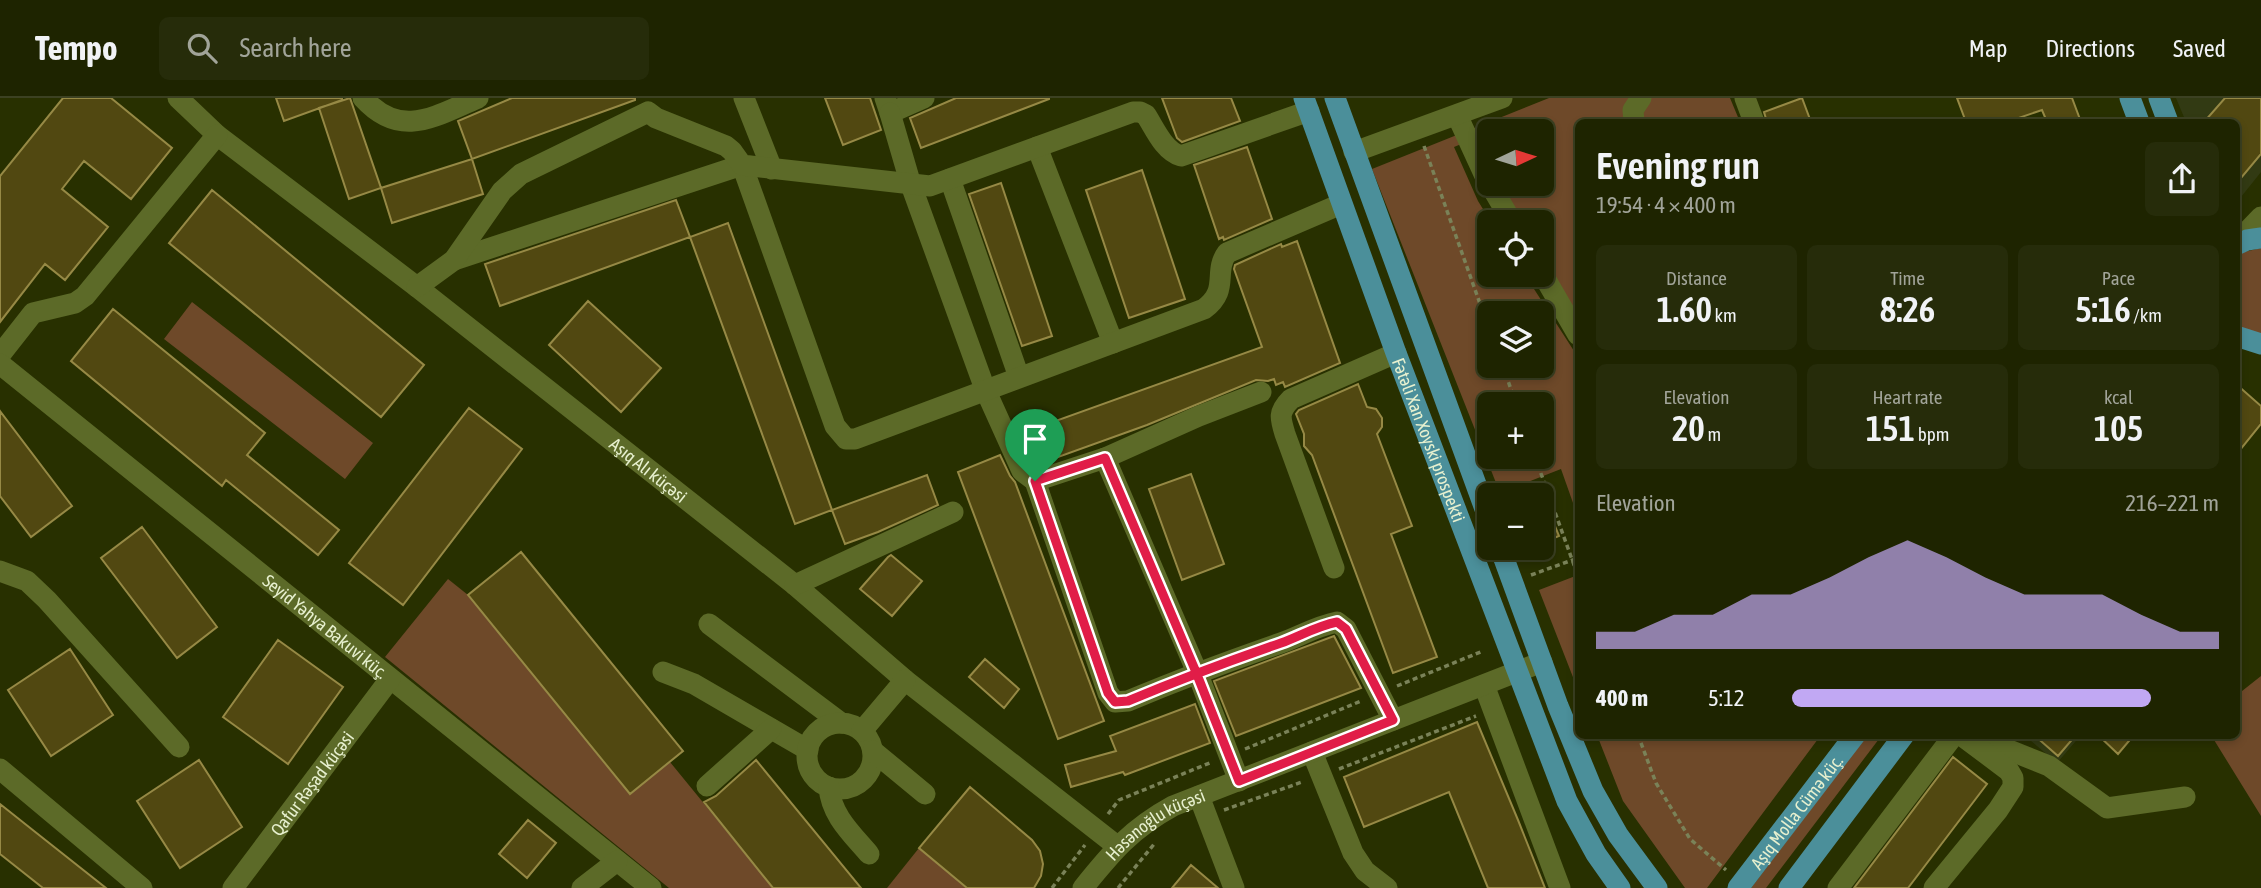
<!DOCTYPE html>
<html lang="en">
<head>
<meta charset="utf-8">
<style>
	:root { --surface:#1e2400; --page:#262c0a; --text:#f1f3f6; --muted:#a1a499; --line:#3c4122; --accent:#c1a8f3 }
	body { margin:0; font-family:"Asap Condensed",sans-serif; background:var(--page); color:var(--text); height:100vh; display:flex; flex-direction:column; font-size:26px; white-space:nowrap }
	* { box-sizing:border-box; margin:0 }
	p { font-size:23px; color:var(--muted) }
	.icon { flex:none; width:38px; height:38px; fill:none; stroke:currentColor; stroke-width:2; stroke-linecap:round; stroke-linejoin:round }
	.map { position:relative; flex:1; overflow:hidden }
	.details { position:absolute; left:1575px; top:21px; width:665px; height:620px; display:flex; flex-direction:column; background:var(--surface); border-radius:10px; box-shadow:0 4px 10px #0003,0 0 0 2px var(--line) }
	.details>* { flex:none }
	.needle { width:46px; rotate:86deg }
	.buttons { position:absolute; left:1477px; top:21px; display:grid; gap:14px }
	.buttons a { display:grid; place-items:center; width:77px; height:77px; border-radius:10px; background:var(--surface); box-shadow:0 4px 10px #0003,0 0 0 2px var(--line); font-size:35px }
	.pin { position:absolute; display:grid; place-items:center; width:60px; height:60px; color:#fff; margin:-72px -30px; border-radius:50% 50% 50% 0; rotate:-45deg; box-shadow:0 0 7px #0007 }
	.pin .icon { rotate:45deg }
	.round { display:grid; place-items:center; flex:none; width:74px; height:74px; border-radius:10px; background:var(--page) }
	.summary { display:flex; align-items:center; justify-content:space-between; height:119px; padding:0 21px }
	h1 { font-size:38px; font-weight:600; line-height:52px }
	.metrics { display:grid; grid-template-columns:repeat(3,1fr); gap:10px; height:119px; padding:7px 21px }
	.metrics div { display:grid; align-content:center; border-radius:10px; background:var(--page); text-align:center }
	.metrics b { font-size:35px; font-weight:600 }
	.metrics small { font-size:19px; font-weight:400 }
	.metrics p { font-size:19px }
	.chart { height:196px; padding:14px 21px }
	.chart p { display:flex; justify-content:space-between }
	.chart svg { width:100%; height:126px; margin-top:7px; fill:var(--accent); opacity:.7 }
	ul { padding:0 21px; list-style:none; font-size:23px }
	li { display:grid; grid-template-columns:112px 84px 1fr; align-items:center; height:52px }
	li i { height:18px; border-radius:9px; background:var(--accent) }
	header { display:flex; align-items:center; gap:42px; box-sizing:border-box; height:98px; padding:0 35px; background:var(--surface); border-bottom:2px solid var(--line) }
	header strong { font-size:33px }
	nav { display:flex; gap:38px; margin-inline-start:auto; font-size:24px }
	.search { width:490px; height:63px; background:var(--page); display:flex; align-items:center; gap:18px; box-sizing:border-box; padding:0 24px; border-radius:10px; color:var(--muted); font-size:26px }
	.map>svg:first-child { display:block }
	.built { fill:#323a13 }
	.green { fill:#6e4929; fill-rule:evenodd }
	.building { fill:#514811; stroke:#968945; stroke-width:2 }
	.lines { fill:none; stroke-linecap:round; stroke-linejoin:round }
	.path { stroke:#7a8258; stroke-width:3.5; stroke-dasharray:5 3.5; stroke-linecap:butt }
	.minor { stroke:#5c6a28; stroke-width:21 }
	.major { stroke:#4b8f9a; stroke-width:21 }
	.route-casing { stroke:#fff; stroke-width:14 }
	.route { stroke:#e11d48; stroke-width:9 }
	.labels { text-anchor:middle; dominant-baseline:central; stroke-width:5; stroke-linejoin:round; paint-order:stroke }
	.street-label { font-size:18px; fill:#e7f0cf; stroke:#283000 }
</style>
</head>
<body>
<header>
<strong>Tempo</strong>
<div class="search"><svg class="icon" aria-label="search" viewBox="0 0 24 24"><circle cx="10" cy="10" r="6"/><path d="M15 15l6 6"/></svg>Search here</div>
<nav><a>Map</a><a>Directions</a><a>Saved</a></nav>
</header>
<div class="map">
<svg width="2261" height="790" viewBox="0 0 2261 790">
	<rect width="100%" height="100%" fill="#283000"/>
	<!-- built -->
	<path class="built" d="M 2176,0 L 2261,0 L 2261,74 L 2237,104 L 2236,24 L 2186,24 Z
		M 2024,637 L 2081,637 L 2057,665 Z"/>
	<!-- green -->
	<path class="green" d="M 1549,0 L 1730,0 L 1740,24 L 1578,24 L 1578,77 L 1575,79 L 1578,89 L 1578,218 L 1542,161 L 1542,124 L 1519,124 L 1496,86 L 1542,86 L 1542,33 L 1489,33 L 1489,69 L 1476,40 L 1454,49 L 1478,103 L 1491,124 L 1489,124 L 1489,177 L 1525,177 L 1574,253 L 1578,265 L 1578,419 L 1561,371 L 1500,395 L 1372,71 ZM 1489,215 L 1542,215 L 1542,268 L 1489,268 ZM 1489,306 L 1542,306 L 1542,359 L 1489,359 Z
		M 2261,150 L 2261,237 L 2237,229 L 2236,159 L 2244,154 Z
		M 192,204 L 373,345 L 345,381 L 164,241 Z
		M 1578,477 L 1578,592 L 1539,492 Z
		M 448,481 L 468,497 L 630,696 L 670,664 L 773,790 L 669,790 L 385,559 Z
		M 2261,578 L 2261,718 L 2211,637 L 2236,637 L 2237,597 Z
		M 1597,637 L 1821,637 L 1707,790 L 1685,790 L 1623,703 Z
		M 1867,637 L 1882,637 L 1766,790 L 1751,790 Z
		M 919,750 L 967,790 L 887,790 Z"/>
	<!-- building -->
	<path class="building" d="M 63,0 L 111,0 L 172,50 L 131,101 L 84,63 L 62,91 L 108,129 L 65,182 L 45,166 L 0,224 L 0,78 Z
		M 276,0 L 342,0 L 342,2 L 284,23 Z
		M 350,0 L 381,90 L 349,101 L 319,10 Z
		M 512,0 L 635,0 L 635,2 L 472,61 L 458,23 Z
		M 825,0 L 870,0 L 881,32 L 843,47 Z
		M 956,0 L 1049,0 L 1049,1 L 921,50 L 910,20 Z
		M 1162,0 L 1231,0 L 1240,23 L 1182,44 L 1177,40 Z
		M 1802,0 L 1811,24 L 1767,24 L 1764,14 Z
		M 1957,0 L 2072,0 L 2081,24 L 2047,24 L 2042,12 L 2007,24 L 1966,24 Z
		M 2225,0 L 2261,0 L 2261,56 L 2236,86 L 2236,24 L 2204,24 Z
		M 1247,49 L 1272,121 L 1224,142 L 1223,139 L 1219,141 L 1194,67 Z
		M 472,61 L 483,96 L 392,125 L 381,90 Z
		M 1142,72 L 1185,201 L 1129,220 L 1086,92 Z
		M 1001,85 L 1052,238 L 1022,248 L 969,96 Z
		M 212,92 L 424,267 L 381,319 L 169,145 Z
		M 676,102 L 690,139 L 500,208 L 485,166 Z
		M 728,125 L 832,412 L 795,426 L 690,139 Z
		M 1297,143 L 1340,265 L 1285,289 L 1283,284 L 1276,287 L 1274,281 L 1268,283 L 1256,282 L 1147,327 L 1036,367 L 1033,365 L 1025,348 L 1027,347 L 1022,335 L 1262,249 L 1234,171 L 1235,167 L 1281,146 L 1282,149 Z
		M 588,203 L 661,270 L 621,314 L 549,247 Z
		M 113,211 L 265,335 L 247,357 L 339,432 L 318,457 L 226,382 L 222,388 L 71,263 Z
		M 1358,286 L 1367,309 L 1376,311 L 1382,320 L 1382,329 L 1377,336 L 1412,428 L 1391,436 L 1437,559 L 1393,575 L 1312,357 L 1304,348 L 1304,336 L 1296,316 L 1299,312 Z
		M 2236,286 L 2261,308 L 2261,326 L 2236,357 Z
		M 469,310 L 522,351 L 403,507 L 349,465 Z
		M 0,313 L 72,408 L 31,439 L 0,398 Z
		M 1000,357 L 1010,378 L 1015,384 L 1104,623 L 1058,641 L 958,374 Z
		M 1191,376 L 1224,466 L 1182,482 L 1149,391 Z
		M 927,377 L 938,407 L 878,434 L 845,446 L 832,412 Z
		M 1542,396 L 1559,438 L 1542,445 Z
		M 142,429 L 217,529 L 177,560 L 101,460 Z
		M 521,454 L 683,653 L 630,696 L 468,497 Z
		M 891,457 L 922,483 L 892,518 L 860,491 L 888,459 Z
		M 1334,538 L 1361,590 L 1236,638 L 1214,583 Z
		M 278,542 L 343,589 L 288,666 L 223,619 Z
		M 70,551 L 113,617 L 51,658 L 8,592 Z
		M 985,561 L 1019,591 L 1004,610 L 969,579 Z
		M 1195,606 L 1210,645 L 1125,677 L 1123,674 L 1071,689 L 1065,667 L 1116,653 L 1110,638 Z
		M 1477,624 L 1518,722 L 1545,790 L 1488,790 L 1449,694 L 1364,729 L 1344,679 Z
		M 2034,637 L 2076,637 L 2058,658 Z
		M 2098,637 L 2134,637 L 2118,656 Z
		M 1953,659 L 1987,686 L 1908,790 L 1854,790 Z
		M 199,662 L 242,729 L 180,770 L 137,703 Z
		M 756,662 L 861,790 L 773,790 L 704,704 L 716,698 Z
		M 970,689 L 1032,742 L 1040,753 L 1043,766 L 1041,778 L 1034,790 L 967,790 L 919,750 Z
		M 0,706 L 34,733 L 106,790 L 43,790 L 0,756 Z
		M 528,722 L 556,745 L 527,780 L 499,756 Z
		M 1191,767 L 1218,790 L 1172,790 Z"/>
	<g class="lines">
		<!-- path -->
		<path class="path" d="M 1424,48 L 1489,231
			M 1503,268 L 1516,306
			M 1535,359 L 1578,478
			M 1531,477 L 1578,460
			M 1397,588 L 1483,553
			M 1638,637 L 1656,685 L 1690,741 L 1726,772
			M 1245,651 L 1361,603
			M 1339,671 L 1476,618
			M 1224,712 L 1302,684
			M 1108,716 L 1119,702 L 1212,664
			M 1052,790 L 1085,747
			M 1118,790 L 1155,745"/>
		<!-- minor -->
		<g class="minor">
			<path id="s1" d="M 178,0 L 217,37 L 417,189 L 795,487 L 905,582 L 1117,748"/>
			<path d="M 363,0 C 401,42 435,18 478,0"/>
			<path d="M 744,0 L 772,71"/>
			<path d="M 885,0 L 890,15 L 924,0"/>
			<path d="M 1745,0 L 1754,24"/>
			<path d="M 890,15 L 911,87 L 985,291 L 1022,373 L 1035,383 L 1108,595 L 1115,604 L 1128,603 C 1178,582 1229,563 1281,545 C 1300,538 1317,528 1337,524 L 1346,531 L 1393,622"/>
			<path d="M 1457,17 L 1485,78 L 1512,124"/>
			<path d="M 1634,24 L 1633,12 L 1641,0"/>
			<path d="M 1037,49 L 1113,245"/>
			<path d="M 1354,54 L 1502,0"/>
			<path d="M 950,81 L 1019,279"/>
			<path d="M 2236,145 L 2261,119"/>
			<path d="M 454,162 L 742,67 L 835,328 L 846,341 L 855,341 L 1204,211 C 1230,192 1213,174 1227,155 L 1341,106"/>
			<path d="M 1542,175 L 1578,237"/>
			<path d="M 417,189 L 454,162 L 502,93 L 521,76 L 648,14 L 656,20 L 726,48 L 732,53 L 742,67 L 930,88 L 1133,14 L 1140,14 L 1146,17 C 1155,31 1164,53 1181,58 L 1309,13"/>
			<path d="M 0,257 L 33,215 L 75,205 L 85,198 L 217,37"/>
			<path id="s2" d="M 0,266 L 651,790"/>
			<path d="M 1105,360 L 1197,574 L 1239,683"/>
			<path d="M 1035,383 L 1105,360 L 1199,318 L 1261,294"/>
			<path d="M 1334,470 L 1285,336 C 1280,320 1278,314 1291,301 L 1396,255"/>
			<path d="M 0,473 L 27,483 L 47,502 L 179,649"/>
			<path d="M 795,487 L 953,414"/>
			<path d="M 709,526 L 841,625"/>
			<path d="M 663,574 L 694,586 L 808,652"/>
			<path d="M 1484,587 L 1560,790"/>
			<circle cx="840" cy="658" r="33"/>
			<path d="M 862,633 L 905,582"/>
			<path d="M 1981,637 L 1994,646 L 2049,668 L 2107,710 L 2185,699"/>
			<path d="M 873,653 L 925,696"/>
			<path d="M 1312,654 L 1353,755 L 1365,773 L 1387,790"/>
			<path d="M 0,671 L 142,790"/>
			<path d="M 707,688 L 771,631"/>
			<path d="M 829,689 C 831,717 851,735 869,756"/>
			<path d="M 1199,698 L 1234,790"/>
			<path id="s3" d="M 233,790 L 390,581"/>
			<path d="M 582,790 L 617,763"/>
			<path id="s4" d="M 1083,790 C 1112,754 1131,731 1173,708 L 1542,564"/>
			<path d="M 1838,790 L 1954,637"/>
			<path d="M 1934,790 L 1998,712 L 2013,689 L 2013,680 L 2009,673 L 1961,637"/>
		</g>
		<!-- major -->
		<g class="major">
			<path id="s5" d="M 1304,0 L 1396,255 L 1567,703 L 1596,756 L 1620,790"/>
			<path d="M 1335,0 L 1489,422"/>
			<path d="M 2130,0 L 2139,24"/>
			<path d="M 2159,0 L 2168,24"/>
			<path d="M 2236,147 L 2247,142 L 2261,140"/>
			<path d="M 2236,238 L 2261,246"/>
			<path d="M 1500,450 L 1558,608 L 1593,693 L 1618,737 L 1657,790"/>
			<path id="s6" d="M 1738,790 L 1855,637"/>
			<path d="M 1789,790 L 1904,637"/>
		</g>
	</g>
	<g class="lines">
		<!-- route casing -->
		<g class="route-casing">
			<path id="route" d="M 1035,383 L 1105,360 L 1196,574 L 1239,683 L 1393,622 L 1346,531 L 1337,524 C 1317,528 1300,538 1281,545 C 1229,563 1178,582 1128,603 L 1115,604 L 1108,595 L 1035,383"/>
		</g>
		<!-- route -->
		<use href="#route" class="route"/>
	</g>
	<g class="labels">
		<!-- street labels -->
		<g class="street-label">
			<text stroke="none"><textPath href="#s5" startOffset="364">Fətəli Xan Xoyski prospekti</textPath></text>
			<text stroke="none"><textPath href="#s1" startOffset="600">Aşıq Alı küçəsi</textPath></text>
			<text stroke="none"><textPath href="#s2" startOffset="418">Seyid Yəhya Bakuvi küç.</textPath></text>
			<text stroke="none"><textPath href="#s3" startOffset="131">Qafur Rəşad küçəsi</textPath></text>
			<text stroke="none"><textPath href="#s6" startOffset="96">Aşıq Molla Cümə küç.</textPath></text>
			<text stroke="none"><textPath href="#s4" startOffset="98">Həsənoğlu küçəsi</textPath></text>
		</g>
	</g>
</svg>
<div class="buttons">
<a><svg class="needle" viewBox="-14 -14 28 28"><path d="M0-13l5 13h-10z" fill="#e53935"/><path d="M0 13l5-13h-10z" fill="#a1a499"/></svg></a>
<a><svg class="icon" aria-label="locate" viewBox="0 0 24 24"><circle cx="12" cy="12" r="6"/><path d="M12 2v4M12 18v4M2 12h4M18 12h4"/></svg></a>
<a><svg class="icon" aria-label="layers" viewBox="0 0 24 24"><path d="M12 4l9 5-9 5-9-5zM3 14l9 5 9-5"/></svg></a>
<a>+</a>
<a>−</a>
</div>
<div class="pin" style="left:1035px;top:383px;background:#1e9e55"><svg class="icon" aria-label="arrive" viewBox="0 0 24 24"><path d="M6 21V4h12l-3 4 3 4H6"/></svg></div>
<section class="details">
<div class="summary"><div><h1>Evening run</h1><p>19:54 · 4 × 400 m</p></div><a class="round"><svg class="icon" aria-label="share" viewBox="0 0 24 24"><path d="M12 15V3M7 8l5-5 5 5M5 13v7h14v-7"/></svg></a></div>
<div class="metrics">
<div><p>Distance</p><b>1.60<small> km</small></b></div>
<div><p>Time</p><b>8:26</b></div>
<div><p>Pace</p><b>5:16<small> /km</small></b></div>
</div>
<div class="metrics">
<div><p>Elevation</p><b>20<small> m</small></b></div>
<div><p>Heart rate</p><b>151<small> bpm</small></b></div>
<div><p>kcal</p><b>105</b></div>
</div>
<div class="chart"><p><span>Elevation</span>216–221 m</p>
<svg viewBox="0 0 160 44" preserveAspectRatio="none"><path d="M0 44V38L10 38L20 32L30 32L40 25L50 25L60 19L70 12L80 6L90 12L100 19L110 25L120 25L130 25L140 32L150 38L160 38V44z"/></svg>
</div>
<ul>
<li><b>400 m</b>5:12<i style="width:84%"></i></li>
</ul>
</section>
</div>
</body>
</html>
